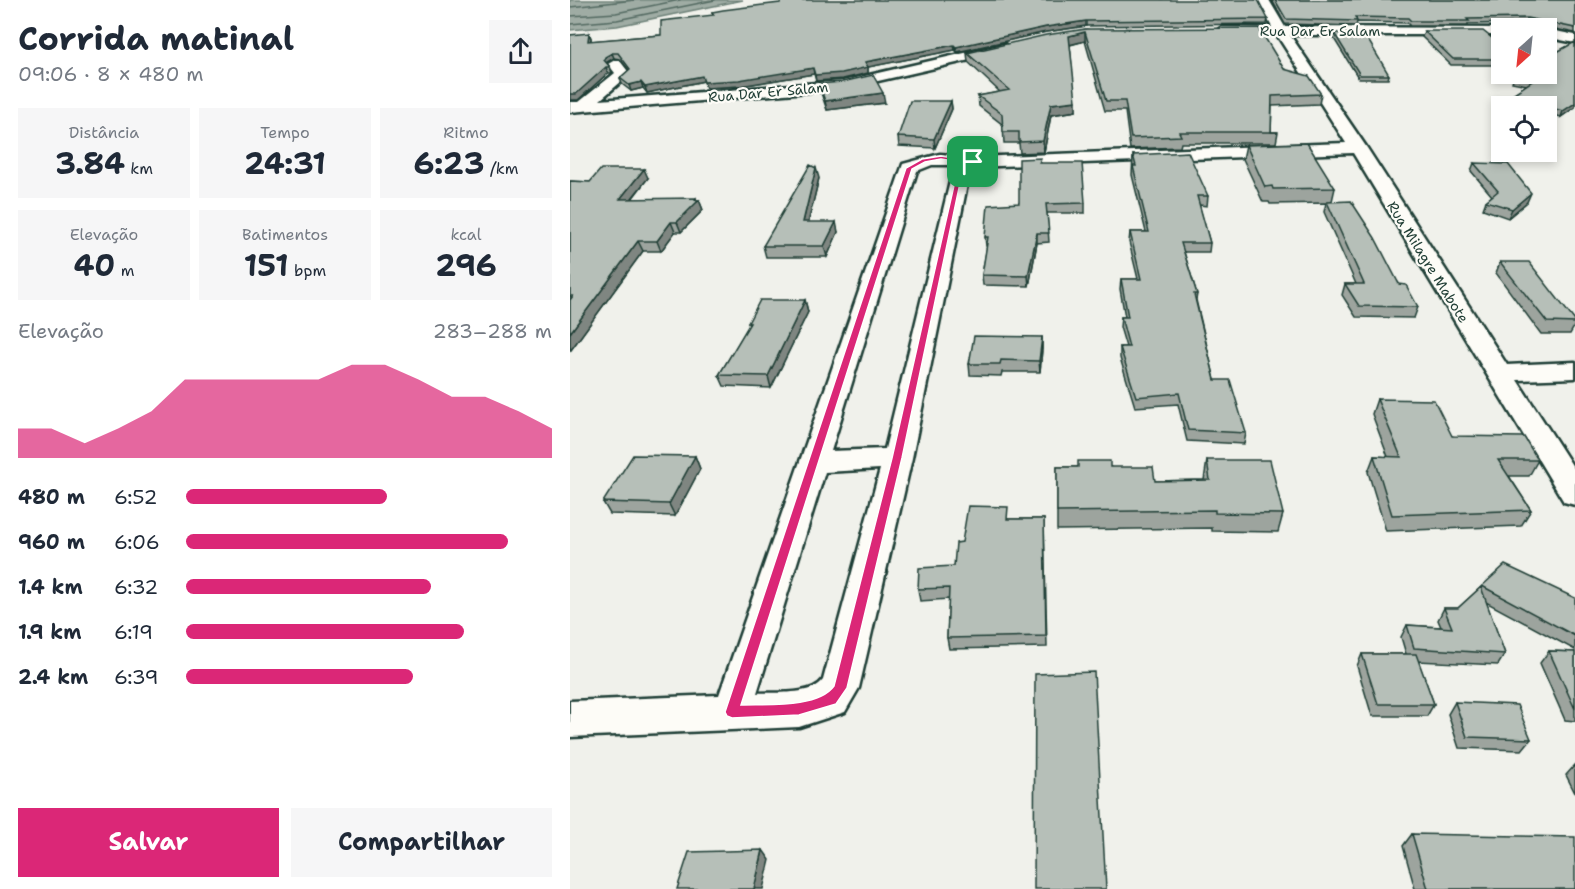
<!DOCTYPE html>
<html lang="pt">
<head>
<meta charset="utf-8">
<style>
	:root { --surface:#fff; --page:#f6f6f7; --text:#1f2937; --muted:#747a83; --accent:#db2777 }
	body { margin:0; font-family:"Shantell Sans",sans-serif; background:var(--page); color:var(--text); height:100vh; display:flex; flex-direction:column; font-size:22px; white-space:nowrap }
	* { box-sizing:border-box; margin:0 }
	p { font-size:20px; color:var(--muted) }
	.icon { flex:none; width:33px; height:33px; fill:none; stroke:currentColor; stroke-width:2; stroke-linecap:round; stroke-linejoin:round }
	.map { position:relative; flex:1; overflow:hidden }
	.panel { display:flex; flex-direction:column; background:var(--surface); width:570px }
	.panel>* { flex:none }
	.needle { width:39px; rotate:207deg }
	.fabs { position:absolute; left:921px; top:18px; display:grid; gap:12px }
	.fabs a { display:grid; place-items:center; width:66px; height:66px; border-radius:0px; background:var(--surface); box-shadow:0 3px 9px #0003; font-size:30px }
	.pin { position:absolute; display:grid; place-items:center; width:51px; height:51px; color:#fff; margin:-26px; border-radius:12px; box-shadow:0 3px 9px #0006 }
	.round { display:grid; place-items:center; flex:none; width:63px; height:63px; border-radius:0px; background:var(--page) }
	.headline { display:flex; align-items:center; justify-content:space-between; height:102px; padding:0 18px }
	h1 { font-size:33px; font-weight:700; line-height:45px }
	.stats { display:grid; grid-template-columns:repeat(3,1fr); gap:9px; height:102px; padding:6px 18px }
	.stats div { display:grid; align-content:center; border-radius:0px; background:var(--page); text-align:center }
	.stats b { font-size:30px; font-weight:700 }
	.stats small { font-size:16px; font-weight:400 }
	.stats p { font-size:16px }
	.chart { height:168px; padding:12px 18px }
	.chart p { display:flex; justify-content:space-between }
	.chart svg { width:100%; height:108px; margin-top:6px; fill:var(--accent); opacity:.7 }
	.cta { display:flex; gap:12px; margin-top:auto; padding:12px 18px }
	.cta a { flex:1; height:69px; border-radius:0px; background:var(--accent); color:#fff; font-size:24px; font-weight:700; line-height:69px; text-align:center }
	.cta a+a { background:var(--page); color:var(--text) }
	ul { padding:0 18px; list-style:none; font-size:20px }
	li { display:grid; grid-template-columns:96px 72px 1fr; align-items:center; height:45px }
	li i { height:15px; border-radius:8px; background:var(--accent) }
	main { display:flex; flex:1; min-height:0 }
	.map>svg:first-child { display:block }
	.water { fill:#9faca4; stroke:#6c8077; stroke-width:1.5 }
	.lines { fill:none; stroke-linecap:round; stroke-linejoin:round }
	.shore { stroke:#526961; stroke-width:1.5 }
	.street-casing { stroke:#1f3d34; stroke-width:5 }
	.street { fill:#fdfcf7; fill-rule:evenodd }
	.wall { fill:#9da49e; stroke:#1f3d34; stroke-width:1.5 }
	.shaded-wall { fill:#7f8681; stroke:#1f3d34; stroke-width:1.5 }
	.building { fill:#b6bfb8; stroke:#1f3d34; stroke-width:1.5 }
	.route { fill:#db2777; stroke:#fff; stroke-width:1.5; fill-rule:evenodd }
	.labels { text-anchor:middle; dominant-baseline:central; stroke-width:4.5; stroke-linejoin:round; paint-order:stroke }
	.far-street-label { font-size:14px; fill:#1f3d34; stroke:#fdfcf7 }
</style>
</head>
<body>
<main>
<section class="panel">
<div class="headline"><div><h1>Corrida matinal</h1><p>09:06 · 8 × 480 m</p></div><a class="round"><svg class="icon" aria-label="share" viewBox="0 0 24 24"><path d="M12 15V3M7 8l5-5 5 5M5 13v7h14v-7"/></svg></a></div>
<div class="stats">
<div><p>Distância</p><b>3.84<small> km</small></b></div>
<div><p>Tempo</p><b>24:31</b></div>
<div><p>Ritmo</p><b>6:23<small> /km</small></b></div>
</div>
<div class="stats">
<div><p>Elevação</p><b>40<small> m</small></b></div>
<div><p>Batimentos</p><b>151<small> bpm</small></b></div>
<div><p>kcal</p><b>296</b></div>
</div>
<div class="chart"><p><span>Elevação</span>283–288 m</p>
<svg viewBox="0 0 160 44" preserveAspectRatio="none"><path d="M0 44V32L10 32L20 38L30 32L40 25L50 12L60 12L70 12L80 12L90 12L100 6L110 6L120 12L130 19L140 19L150 25L160 32V44z"/></svg>
</div>
<ul>
<li><b>480 m</b>6:52<i style="width:55%"></i></li>
<li><b>960 m</b>6:06<i style="width:88%"></i></li>
<li><b>1.4 km</b>6:32<i style="width:67%"></i></li>
<li><b>1.9 km</b>6:19<i style="width:76%"></i></li>
<li><b>2.4 km</b>6:39<i style="width:62%"></i></li>
</ul>
<div class="cta"><a>Salvar</a><a>Compartilhar</a></div>
</section>
<div class="map">
<svg width="1005" height="889" viewBox="0 0 1005 889">
	<rect width="100%" height="100%" fill="#f0f1eb"/>
	<filter id="ink" filterUnits="userSpaceOnUse"><feTurbulence type="fractalNoise" baseFrequency=".0167" numOctaves="2"/><feDisplacementMap in="SourceGraphic" scale="12" xChannelSelector="R" yChannelSelector="G"/><feConvolveMatrix kernelMatrix="1 2 1 2 8 2 1 2 1" color-interpolation-filters="sRGB"/></filter>
	<g filter="url(#ink)">
		<!-- water -->
		<path class="water" d="M 0,0 L 173,0 L 47,26 L 0,30 Z"/>
		<g class="lines">
			<!-- shore -->
			<path class="shore" d="M 0,7 L 65,0
				M 0,16 L 46,13 L 110,0
				M 0,24 L 47,20 L 145,0"/>
			<!-- street casing -->
			<g class="street-casing">
				<path id="street" d="M 687,0 L 699,0 L 715,27 L 937,28 L 932,28 L 932,35 L 720,35 L 797,148 L 937,365 L 1005,362 L 1005,378 L 947,380 L 1005,470 L 1005,505 L 994,502 L 783,153 L 403,167 L 400,170 L 342,458 L 289,688 L 275,712 L 229,727 L 0,737 L 0,701 L 149,695 L 333,164 L 370,154 L 403,157 L 776,143 L 707,35 L 652,35 L 646,31 L 652,27 L 702,27 ZM 362,165 L 384,165 L 315,449 L 261,451 L 347,171 ZM 310,469 L 253,680 C 241,696 206,692 187,693 L 255,472 Z
					M 976,29 L 1005,35 L 1005,43 L 976,37 Z
					M 434,44 L 441,48 L 439,51 L 273,89 L 0,112 L 0,102 L 9,102 L 45,73 L 38,64 L 45,60 L 50,61 L 60,74 L 30,100 L 273,81 Z"/>
			</g>
			<!-- street -->
			<use href="#street" class="street"/>
		</g>
		<!-- wall -->
		<path class="wall" d="M 702,0 L 1005,0 L 1005,33 L 955,23 L 898,24 L 898,26 L 840,26 L 837,23 L 787,22 L 786,26 L 715,24 Z
			M 142,12 L 698,19 L 697,24 L 516,26 L 476,32 L 387,52 L 385,50 L 298,67 L 298,73 L 273,79 L 246,81 L 244,74 L 170,86 L 136,88 L 134,81 L 77,93 L 73,88 L 61,91 L 52,84 L 50,78 L 59,70 L 50,59 L 44,58 L 37,63 L 40,67 L 42,73 L 38,73 L 8,100 L 19,33 L 21,38 L 21,41 L 91,35 L 143,15 Z
			M 516,29 L 714,69 L 751,94 L 749,104 L 702,106 L 701,132 L 708,132 L 706,143 L 611,143 L 610,147 L 560,149 L 555,111 L 535,111 L 515,41 L 500,45 L 506,111 L 481,115 L 474,152 L 450,153 L 449,143 L 434,143 L 433,125 L 409,106 L 408,96 L 430,92 L 398,62 L 397,53 Z
			M 854,31 L 932,46 L 932,65 L 881,65 L 852,37 Z
			M 764,33 L 819,75 L 818,79 L 789,79 L 763,37 Z
			M 1005,42 L 1005,107 L 991,117 L 976,113 L 976,106 L 951,106 L 936,103 L 938,97 L 957,85 L 942,82 L 944,76 Z
			M 249,84 L 315,103 L 257,110 L 251,93 Z
			M 381,101 L 382,109 L 365,148 L 329,146 L 328,137 Z
			M 676,145 L 765,188 L 762,201 L 848,307 L 844,318 L 786,317 L 772,295 L 775,284 L 786,284 L 754,212 L 756,203 L 700,204 L 699,202 L 693,202 L 673,159 Z
			M 563,155 L 638,196 L 637,206 L 629,205 L 640,243 L 639,252 L 614,252 L 627,294 L 626,300 L 645,380 L 676,433 L 674,444 L 617,441 L 608,404 L 565,407 L 550,358 L 550,347 L 556,347 L 550,327 L 551,317 L 555,317 L 550,289 L 551,279 L 568,279 L 559,242 L 560,232 L 576,232 L 562,175 Z
			M 471,163 L 515,203 L 515,213 L 477,213 L 479,242 L 467,243 L 459,286 L 413,285 L 412,275 L 417,246 L 416,246 L 415,237 L 449,203 Z
			M 904,163 L 957,202 L 938,218 L 913,209 L 916,201 L 922,196 L 901,171 Z
			M 78,178 L 62,199 L 129,200 L 133,210 L 111,232 L 105,232 L 91,251 L 73,251 L 1,350 L 0,350 L 0,181 L 20,182 Z
			M 249,178 L 238,222 L 268,232 L 257,257 L 196,257 L 193,246 Z
			M 930,262 L 1005,321 L 1005,325 L 1000,334 L 971,334 L 926,273 Z
			M 235,300 L 238,312 L 201,388 L 154,386 L 149,375 L 179,326 L 178,323 Z
			M 472,337 L 472,349 L 470,372 L 432,372 L 431,376 L 400,375 L 399,364 Z
			M 807,399 L 882,436 L 968,460 L 959,476 L 939,476 L 961,510 L 951,526 L 816,531 L 798,472 L 804,456 L 818,457 L 802,414 Z
			M 125,456 L 130,469 L 105,516 L 40,514 L 33,502 Z
			M 637,460 L 713,514 L 708,532 L 642,531 L 642,528 L 487,530 L 487,467 L 540,467 L 585,481 L 634,480 Z
			M 438,519 L 474,519 L 477,647 L 379,649 L 377,638 L 379,599 L 350,601 L 348,589 L 384,566 L 392,542 Z
			M 912,586 L 1005,598 L 1005,650 L 916,602 L 935,654 L 928,665 L 848,661 L 864,704 L 857,716 L 802,716 L 787,666 L 792,654 L 836,654 L 831,637 L 837,625 L 871,627 L 868,620 L 874,608 L 888,608 Z
			M 979,651 L 1005,652 L 1005,721 L 995,720 L 970,663 Z
			M 885,702 L 961,739 L 952,750 L 889,748 L 878,714 Z
			M 1005,765 L 1005,793 L 996,775 Z
			M 842,834 L 1005,889 L 845,889 L 833,846 Z"/>
		<!-- shaded-wall -->
		<path class="shaded-wall" d="M 516,21 L 516,26 L 476,32 L 387,52 L 386,47 L 476,27 Z
			M 515,32 L 515,41 L 499,45 L 499,36 Z
			M 19,33 L 21,38 L 20,47 L 18,41 Z
			M 384,45 L 385,50 L 298,67 L 298,73 L 273,79 L 246,81 L 245,75 L 295,62 Z
			M 42,53 L 44,58 L 37,62 L 36,65 L 34,60 L 35,57 Z
			M 36,67 L 38,73 L 8,100 L 0,100 L 0,94 Z
			M 243,68 L 244,74 L 170,86 L 136,88 L 134,82 Z
			M 132,76 L 134,81 L 77,93 L 75,87 Z
			M 71,82 L 73,88 L 61,91 L 59,85 Z
			M 313,93 L 315,103 L 257,110 L 255,101 Z
			M 381,101 L 382,109 L 365,148 L 364,139 Z
			M 506,101 L 506,111 L 481,115 L 474,152 L 473,141 L 481,104 Z
			M 1005,103 L 1005,107 L 991,117 L 993,111 Z
			M 246,168 L 249,178 L 236,232 L 233,222 Z
			M 74,169 L 78,178 L 54,208 L 50,199 Z
			M 961,193 L 957,202 L 938,218 L 942,209 Z
			M 126,198 L 127,202 L 129,200 L 133,210 L 111,232 L 107,222 Z
			M 101,222 L 105,232 L 91,251 L 87,241 Z
			M 266,222 L 268,232 L 257,257 L 254,246 Z
			M 467,233 L 467,243 L 459,286 L 458,276 Z
			M 68,241 L 73,251 L 1,350 L 0,347 L 0,333 Z
			M 235,300 L 238,312 L 201,388 L 198,376 Z
			M 472,337 L 472,349 L 470,372 L 469,361 Z
			M 125,456 L 130,469 L 105,516 L 99,504 Z
			M 193,850 L 200,860 L 193,889 L 184,889 Z"/>
		<!-- building -->
		<path class="building" d="M 211,0 L 688,0 L 698,19 L 516,21 L 476,27 L 386,47 L 384,45 L 295,62 L 298,67 L 272,73 L 245,75 L 243,68 L 169,80 L 134,82 L 132,76 L 75,87 L 71,82 L 59,85 L 50,78 L 60,69 L 48,53 L 42,53 L 35,57 L 34,60 L 40,67 L 36,67 L 6,94 L 0,94 L 0,35 L 19,33 L 18,41 L 91,35 L 91,21 L 144,15 L 142,12 L 153,10 L 210,3 Z
			M 705,0 L 1005,0 L 1005,28 L 957,18 L 897,19 L 899,21 L 841,21 L 838,18 L 785,17 L 787,21 L 716,19 Z
			M 689,28 L 714,69 L 739,76 L 751,94 L 702,96 L 701,132 L 708,132 L 609,132 L 611,136 L 561,138 L 555,101 L 536,101 L 515,32 L 499,36 L 506,101 L 481,104 L 473,141 L 449,142 L 449,132 L 433,132 L 432,114 L 408,96 L 439,90 L 397,53 L 476,35 L 516,29 Z
			M 854,31 L 913,31 L 932,46 L 932,59 L 883,59 Z
			M 764,33 L 794,33 L 819,75 L 790,75 Z
			M 1005,42 L 1005,103 L 993,111 L 938,97 L 964,80 L 944,76 L 949,74 L 976,74 L 976,58 Z
			M 303,75 L 313,93 L 255,101 L 249,84 L 272,82 Z
			M 340,101 L 381,101 L 364,139 L 328,137 Z
			M 737,143 L 765,188 L 703,189 L 702,186 L 695,187 L 676,145 Z
			M 618,152 L 638,196 L 627,196 L 640,243 L 611,243 L 627,294 L 624,294 L 645,380 L 660,380 L 676,433 L 618,430 L 609,393 L 566,397 L 550,347 L 559,347 L 551,317 L 558,317 L 551,279 L 571,279 L 560,232 L 579,232 L 563,166 L 566,166 L 563,155 Z
			M 471,158 L 469,163 L 512,163 L 515,203 L 476,204 L 479,233 L 467,233 L 458,276 L 412,275 L 418,237 L 415,237 L 418,205 L 449,203 L 449,159 Z
			M 904,163 L 938,164 L 961,193 L 942,209 L 916,201 L 928,191 Z
			M 240,165 L 246,168 L 233,222 L 266,222 L 254,246 L 193,246 Z
			M 31,169 L 74,169 L 50,199 L 126,198 L 125,200 L 129,200 L 107,222 L 101,222 L 87,241 L 68,241 L 0,333 L 0,300 L 3,296 L 0,296 L 0,181 L 20,182 Z
			M 781,201 L 805,238 L 829,284 L 836,285 L 848,307 L 789,306 L 775,284 L 794,284 L 757,202 Z
			M 930,262 L 959,262 L 1005,321 L 1005,323 L 977,322 Z
			M 190,300 L 235,300 L 198,376 L 149,375 L 180,323 L 178,323 Z
			M 404,336 L 472,337 L 469,361 L 431,360 L 430,364 L 399,364 Z
			M 807,399 L 864,400 L 882,436 L 954,437 L 968,460 L 928,460 L 961,510 L 822,515 L 804,456 L 831,457 Z
			M 63,455 L 125,456 L 99,504 L 33,502 Z
			M 637,460 L 700,460 L 713,514 L 645,513 L 645,510 L 487,512 L 487,467 L 508,467 L 508,461 L 540,461 L 540,467 L 583,467 L 585,481 L 640,480 Z
			M 398,506 L 438,507 L 437,519 L 474,519 L 476,636 L 377,638 L 379,588 L 348,589 L 349,568 L 384,566 L 386,543 L 392,542 Z
			M 935,565 L 1005,598 L 1005,636 L 912,586 Z
			M 911,587 L 935,654 L 844,648 L 837,625 L 882,628 L 874,608 L 888,608 Z
			M 979,651 L 1005,652 L 1005,709 Z
			M 792,654 L 846,654 L 864,704 L 808,704 Z
			M 524,672 L 536,889 L 464,889 L 465,674 Z
			M 885,702 L 947,705 L 961,739 L 897,737 Z
			M 842,834 L 1005,837 L 1005,889 L 858,889 Z
			M 193,850 L 184,889 L 107,889 L 119,852 Z"/>
	</g>
	<!-- route -->
	<path class="route" d="M 371,156 L 406,162 L 393,169 L 332,458 L 277,688 L 266,704 L 229,715 L 162,718 L 157,716 L 155,712 L 336,168 L 352,159 ZM 371,159 L 396,163 L 388,168 L 322,458 L 264,686 C 248,708 197,704 171,705 L 342,169 L 355,162 Z"/>
	<g class="labels">
		<!-- far-street labels -->
		<g class="far-street-label">
			<text x="750" y="31">Rua Dar Er Salam</text>
			<text transform="translate(198 92) rotate(-5)">Rua Dar Er Salam</text>
			<text transform="translate(858 262) rotate(58)">Rua Milagre Mabote</text>
		</g>
	</g>
</svg>
<div class="fabs">
<a><svg class="needle" viewBox="-14 -14 28 28"><path d="M0-13l5 13h-10z" fill="#e53935"/><path d="M0 13l5-13h-10z" fill="#747a83"/></svg></a>
<a><svg class="icon" aria-label="locate" viewBox="0 0 24 24"><circle cx="12" cy="12" r="6"/><path d="M12 2v4M12 18v4M2 12h4M18 12h4"/></svg></a>
</div>
<div class="pin" style="left:403px;top:162px;background:#1e9e55"><svg class="icon" aria-label="arrive" viewBox="0 0 24 24"><path d="M6 21V4h12l-3 4 3 4H6"/></svg></div>
</div>
</main>
</body>
</html>
